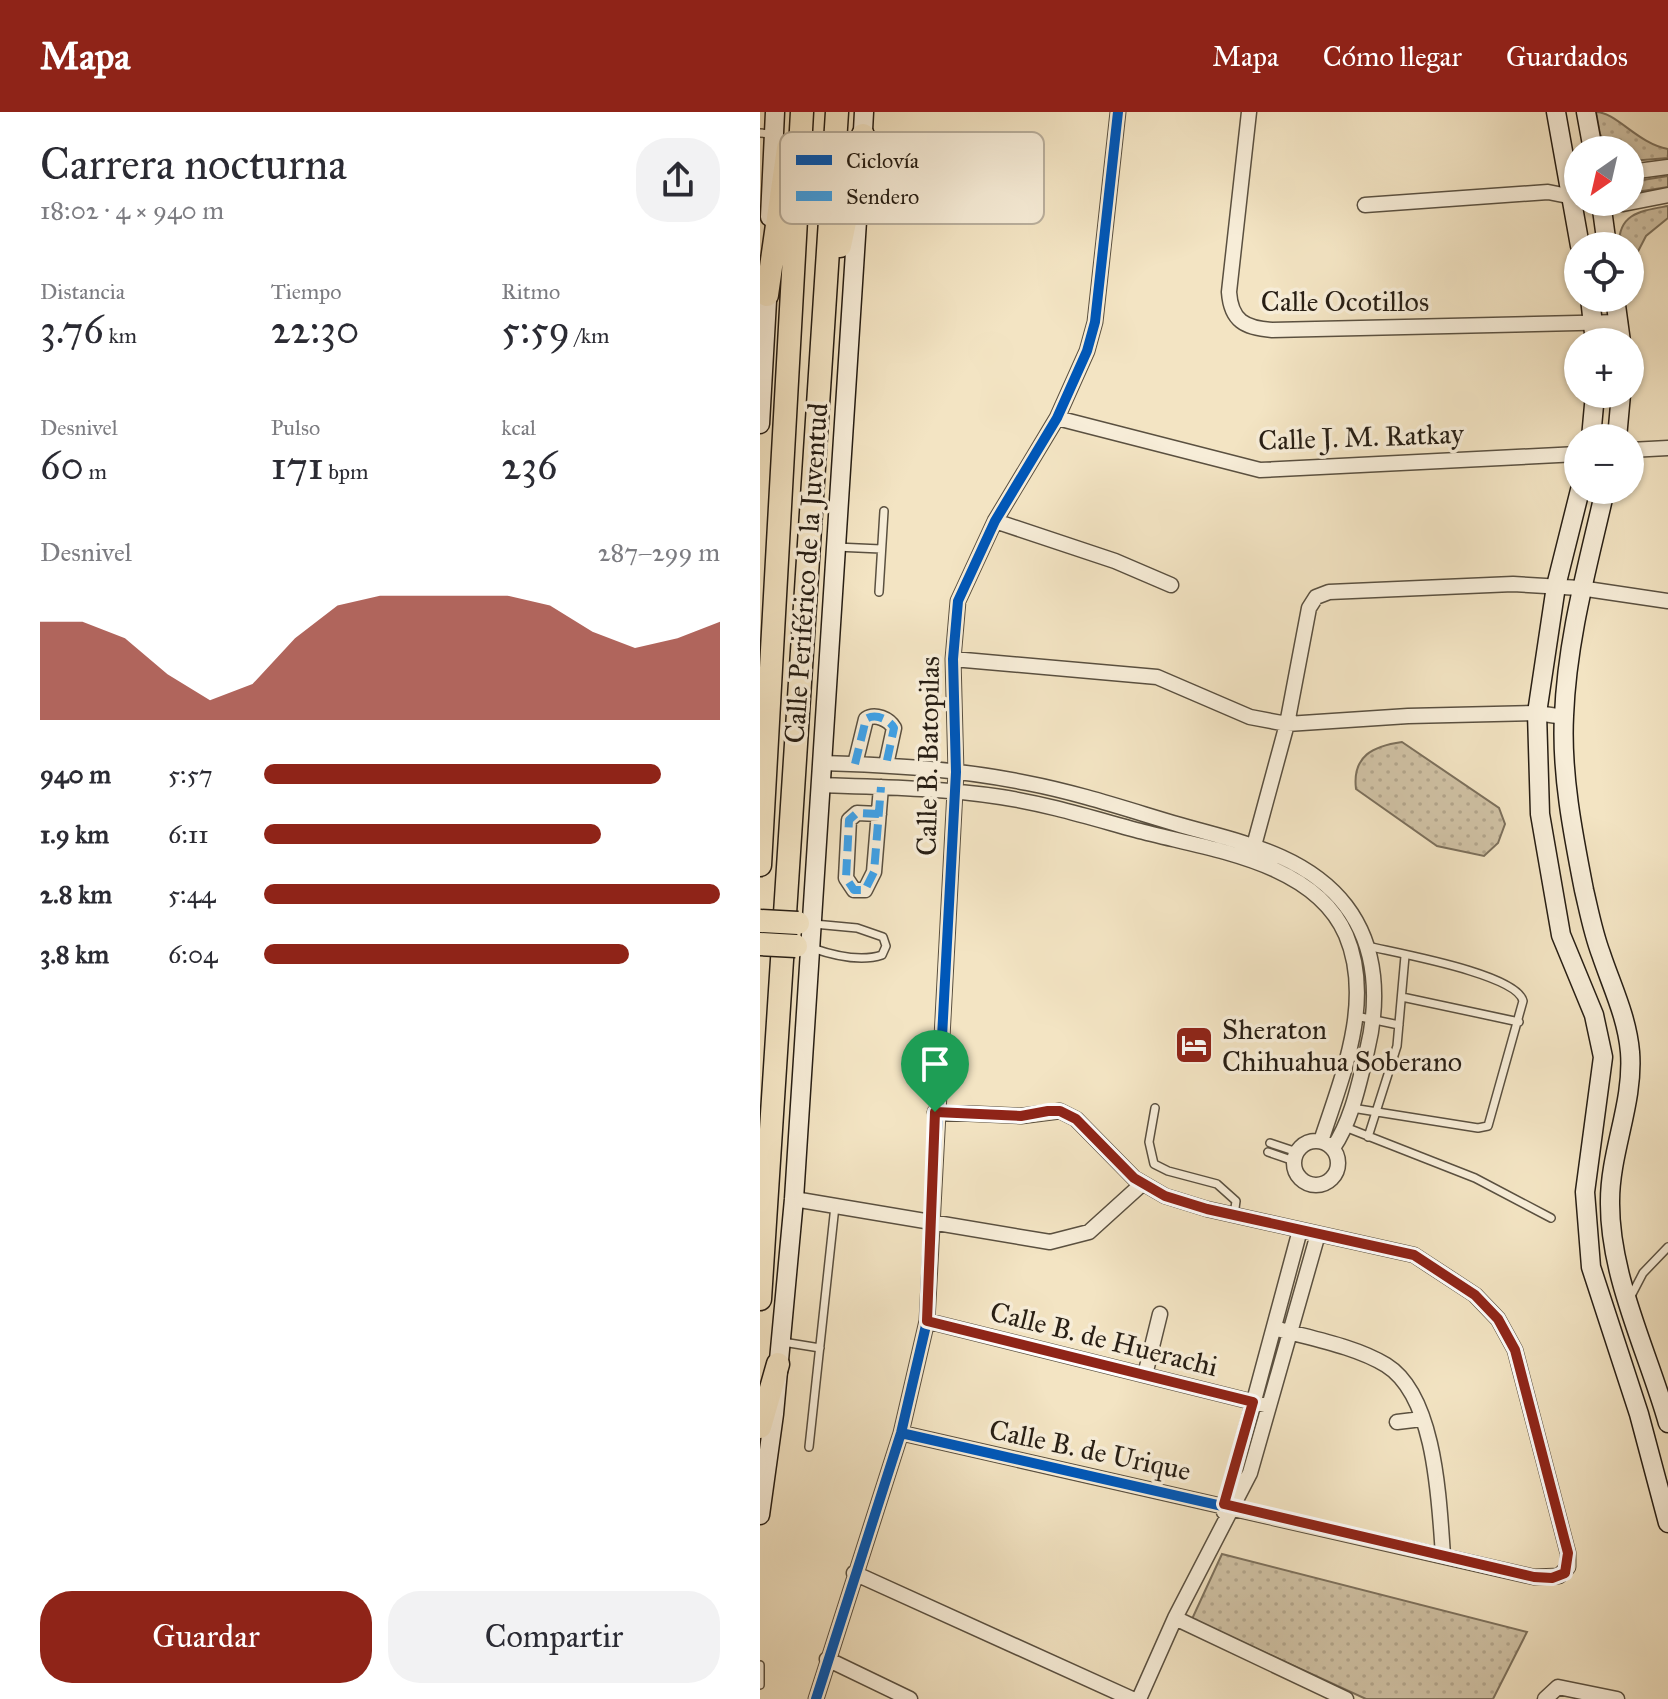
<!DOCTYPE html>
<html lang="es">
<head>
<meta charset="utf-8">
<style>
	:root { --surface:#fff; --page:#f2f2f3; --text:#2b2b33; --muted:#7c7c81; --accent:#8f2418 }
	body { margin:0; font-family:"IM FELL Great Primer",serif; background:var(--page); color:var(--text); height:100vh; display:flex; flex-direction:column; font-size:30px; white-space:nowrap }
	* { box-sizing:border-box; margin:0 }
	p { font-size:26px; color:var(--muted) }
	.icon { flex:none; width:44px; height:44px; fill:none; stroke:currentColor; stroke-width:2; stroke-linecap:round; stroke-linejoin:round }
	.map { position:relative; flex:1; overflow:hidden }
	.drawer { display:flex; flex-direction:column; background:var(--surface); width:760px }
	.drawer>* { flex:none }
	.needle { width:52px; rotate:214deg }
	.fabs { position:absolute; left:804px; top:24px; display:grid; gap:16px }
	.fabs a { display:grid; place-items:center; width:80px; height:80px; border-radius:50%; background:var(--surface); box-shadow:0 2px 6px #0004; font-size:40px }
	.pin { position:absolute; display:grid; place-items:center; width:68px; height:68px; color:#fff; margin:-82px -34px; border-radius:50% 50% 50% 0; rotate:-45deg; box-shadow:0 0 8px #0007 }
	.pin .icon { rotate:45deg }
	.round { display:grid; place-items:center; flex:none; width:84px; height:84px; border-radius:32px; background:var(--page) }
	.summary { display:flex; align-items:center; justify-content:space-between; height:136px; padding:0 40px }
	h1 { font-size:44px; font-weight:600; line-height:60px }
	.figures { display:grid; grid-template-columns:repeat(3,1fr); gap:12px; height:136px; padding:8px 40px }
	.figures div { display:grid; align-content:center }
	.figures b { font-size:40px; font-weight:600 }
	.figures small { font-size:22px; font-weight:400 }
	.figures p { font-size:22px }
	.chart { height:224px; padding:16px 40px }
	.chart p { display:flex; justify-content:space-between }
	.chart svg { width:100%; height:144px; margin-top:8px; fill:var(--accent); opacity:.7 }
	.action { display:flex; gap:16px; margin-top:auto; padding:16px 40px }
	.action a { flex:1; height:92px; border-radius:32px; background:var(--accent); color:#fff; font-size:32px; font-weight:600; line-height:92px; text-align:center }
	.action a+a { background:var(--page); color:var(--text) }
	ul { padding:0 40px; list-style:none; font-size:26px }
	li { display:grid; grid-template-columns:128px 96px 1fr; align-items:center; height:60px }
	li i { height:20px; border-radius:10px; background:var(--accent) }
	header { display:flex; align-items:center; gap:48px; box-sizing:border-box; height:112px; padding:0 40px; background:var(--accent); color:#fff }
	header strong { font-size:38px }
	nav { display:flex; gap:44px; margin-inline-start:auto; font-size:28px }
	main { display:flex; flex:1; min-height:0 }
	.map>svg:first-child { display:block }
	.park { fill:url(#park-dots); stroke:#7c705c; stroke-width:2 }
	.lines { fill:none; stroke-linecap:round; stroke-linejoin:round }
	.service-casing { stroke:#5a5040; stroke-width:10 }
	.minor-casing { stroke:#5a5040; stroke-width:17 }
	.secondary-casing { stroke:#271e14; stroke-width:21 }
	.trunk-casing { stroke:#271e14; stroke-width:25 }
	.service { stroke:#f7edd8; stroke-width:7 }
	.minor { stroke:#f7edd8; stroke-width:14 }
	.secondary { stroke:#f7edd8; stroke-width:18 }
	.trunk { stroke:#f3e4c3; stroke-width:22 }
	.primary-bridge-casing { stroke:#271e14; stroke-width:25; stroke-linecap:butt }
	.primary-bridge { stroke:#f3e4c3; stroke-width:22 }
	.quiet { stroke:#3ea2ea; stroke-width:8; stroke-dasharray:16 8; stroke-linecap:butt }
	.cycleway-casing { stroke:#f7edd8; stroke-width:15 }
	.cycleway { stroke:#0057b8; stroke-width:10 }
	.route-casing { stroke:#fff; stroke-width:16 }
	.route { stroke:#8f2418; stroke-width:10 }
	.labels { text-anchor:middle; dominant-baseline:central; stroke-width:7; stroke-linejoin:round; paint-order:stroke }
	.street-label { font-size:28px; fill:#271e14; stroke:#f7edd8 }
	.poi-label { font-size:28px; fill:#271e14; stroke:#f7edd8; text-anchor:start }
	.key { fill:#f7edd8; stroke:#b9af9d; stroke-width:2 }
	.key-label { font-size:22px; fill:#271e14 }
</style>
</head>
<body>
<header>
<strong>Mapa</strong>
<nav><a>Mapa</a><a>Cómo llegar</a><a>Guardados</a></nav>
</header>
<main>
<section class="drawer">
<div class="summary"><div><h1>Carrera nocturna</h1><p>18:02 · 4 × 940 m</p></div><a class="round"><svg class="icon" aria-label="share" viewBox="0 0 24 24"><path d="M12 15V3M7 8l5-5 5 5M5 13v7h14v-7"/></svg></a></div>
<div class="figures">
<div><p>Distancia</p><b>3.76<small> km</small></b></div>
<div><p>Tiempo</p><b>22:30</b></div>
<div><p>Ritmo</p><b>5:59<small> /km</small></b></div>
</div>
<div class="figures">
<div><p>Desnivel</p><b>60<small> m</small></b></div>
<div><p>Pulso</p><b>171<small> bpm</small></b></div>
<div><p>kcal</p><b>236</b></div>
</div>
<div class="chart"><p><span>Desnivel</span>287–299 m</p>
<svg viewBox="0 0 160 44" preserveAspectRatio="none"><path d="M0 44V14L10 14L20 19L30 30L40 38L50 33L60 19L70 9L80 6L90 6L100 6L110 6L120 9L130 17L140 22L150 19L160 14V44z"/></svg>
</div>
<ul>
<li><b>940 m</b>5:57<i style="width:87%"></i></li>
<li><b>1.9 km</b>6:11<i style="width:74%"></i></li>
<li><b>2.8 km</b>5:44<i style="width:100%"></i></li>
<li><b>3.8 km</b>6:04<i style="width:80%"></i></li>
</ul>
<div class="action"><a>Guardar</a><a>Compartir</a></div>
</section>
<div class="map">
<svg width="908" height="1587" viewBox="0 0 908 1587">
	<defs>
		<pattern id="park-dots" width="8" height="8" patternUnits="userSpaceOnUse" patternTransform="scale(2)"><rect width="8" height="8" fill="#d0c2a5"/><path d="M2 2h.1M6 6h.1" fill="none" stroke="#b3a68d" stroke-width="1.8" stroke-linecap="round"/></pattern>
	</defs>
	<rect width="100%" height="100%" fill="#f3e4c3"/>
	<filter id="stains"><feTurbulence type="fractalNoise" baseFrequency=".0025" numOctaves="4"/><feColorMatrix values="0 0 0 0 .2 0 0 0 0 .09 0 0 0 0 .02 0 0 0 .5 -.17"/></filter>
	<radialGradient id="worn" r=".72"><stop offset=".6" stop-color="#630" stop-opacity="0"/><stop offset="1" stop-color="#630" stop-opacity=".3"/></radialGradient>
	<!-- park -->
	<path class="park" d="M 836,0 C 856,0 878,32 908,37 L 908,46 L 871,49 L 870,38 L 849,38 L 840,22 Z
		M 908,64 L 908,75 L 870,81 L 870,70 Z
		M 908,94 L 908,106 L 886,124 L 870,155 L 870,134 L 859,134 C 858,101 881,99 908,94 Z
		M 642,630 L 739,696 L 745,712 L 738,731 L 724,744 L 677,734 L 596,677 C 592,644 613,634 642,630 Z
		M 462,1442 L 767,1520 L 733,1587 L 606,1587 L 432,1507 Z"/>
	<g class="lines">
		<!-- service casing -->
		<g class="service-casing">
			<path id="service" d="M 0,21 L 12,22
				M 76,435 L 121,437
				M 119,480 L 124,399
				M 52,836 C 72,843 101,850 122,843 L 126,834 L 123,825 L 97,816 L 54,812
				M 642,885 L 759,910
				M 596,904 L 639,913
				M 395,996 L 389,1030 L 394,1052 L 408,1059 L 457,1072 L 476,1089 L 474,1103
				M 592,996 L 718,1016 L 728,1014 L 763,889 C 757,862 636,841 607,834
				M 585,1015 L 715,1066 L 791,1106
				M 608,1025 L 637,934 L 645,844
				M 510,1031 L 537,1040
				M 508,1040 L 534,1049
				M 871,1184 L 883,1161 L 908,1135
				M 23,1230 L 60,1236
				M 49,1335 L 75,1094
				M 0,1553 L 0,1573"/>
		</g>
		<!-- minor casing -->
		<g class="minor-casing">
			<path id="minor" d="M 489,0 L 469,180 C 471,209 485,216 512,218 L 860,210
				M 870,60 L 908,55
				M 849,90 L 863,92 L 908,83
				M 605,93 L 788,80 L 818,86
				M 297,306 L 500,358 L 818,342
				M 870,338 L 908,336
				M 235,409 L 355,449 L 411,473
				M 193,547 L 397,565 L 490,605 L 527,612 L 648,604 L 777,601 L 804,605
				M 62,651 C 130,653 200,657 267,671 C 319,681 369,698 420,713 C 479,730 546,742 586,794 C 618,836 619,890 607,939 C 599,971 592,1008 573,1036
				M 95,652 L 106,607 C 115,601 129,607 134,616 L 126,653
				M 60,673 C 119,675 182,676 241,685 C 287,692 332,706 376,718 C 445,737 554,748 586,823 C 614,889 582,965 561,1029
				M 119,702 L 97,701 L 89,708 L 86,766 L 94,778 L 105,778 L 114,760 L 121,675
				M 492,741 L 527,612 L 549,496 L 556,485 L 569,480 L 753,472 L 820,476 L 908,489
				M534 1051a22 22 0 1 1 44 0a22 22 0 1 1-44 0Z
				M 34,1087 L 290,1130 L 329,1120 L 382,1072
				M 167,1209 L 509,1294
				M 514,1216 C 549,1226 595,1234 626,1253 C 676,1284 679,1390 683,1443
				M 385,1263 L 400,1202
				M 637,1310 L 662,1307
				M 141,1321 L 774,1465 L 799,1464 L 808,1455 L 808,1441 L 755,1238 L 738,1207 L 715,1183 L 654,1143 L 447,1097 L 405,1084 L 374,1066 L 316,1007 L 300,999 L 261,1004 L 175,1000
				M 464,1400 L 540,1118
				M 94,1461 L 372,1587
				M 415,1506 L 586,1587
				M 67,1547 L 150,1587
				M 56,1587 L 141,1321 L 167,1209 L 196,660 L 193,547 L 198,489 L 235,409 L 297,306 L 327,239 L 335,210 L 358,0
				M 379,1587 L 415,1506 L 490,1361 L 558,1122
				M 785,1587 L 798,1575 L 857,1587"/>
		</g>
		<!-- secondary casing -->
		<g class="secondary-casing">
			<path id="secondary" d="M 796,0 L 820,134
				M 826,0 L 833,38
				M 102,37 L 104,0
				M 841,90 L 847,134
				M 10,105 L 15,0
				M 830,186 L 835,230
				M 855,186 L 861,230
				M 0,312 L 8,171
				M 831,326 L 835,282
				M 857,326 L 861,282
				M 820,378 L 796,474 L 777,601 L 780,702 L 801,823 L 834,903 L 843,945 L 825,1080 L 831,1155 L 879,1302 L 908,1411
				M 845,378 C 828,453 807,526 804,604 C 801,661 813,722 824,778 C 829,799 833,821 841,842 C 852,875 867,905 870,940 C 874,991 850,1039 850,1089 C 849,1164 888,1240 908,1311
				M 0,1403 L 14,1302 L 34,1087 L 99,78"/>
		</g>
		<!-- trunk casing -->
		<g class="trunk-casing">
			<path id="trunk" d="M 80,134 L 103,23
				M 7,183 L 28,36
				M 0,753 L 42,0
				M 0,1187 L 77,0
				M 0,1315 L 18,1252"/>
		</g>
		<!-- service -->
		<use href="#service" class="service"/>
		<!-- minor -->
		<use href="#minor" class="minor"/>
		<!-- secondary -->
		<use href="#secondary" class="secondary"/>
		<!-- trunk -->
		<use href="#trunk" class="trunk"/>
		<!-- primary-bridge casing -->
		<g class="primary-bridge-casing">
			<path id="primary-bridge" d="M 0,809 L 38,811
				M 0,832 L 36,834"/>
		</g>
		<!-- primary-bridge -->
		<use href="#primary-bridge" class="primary-bridge"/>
		<!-- quiet -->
		<path class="quiet" d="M 95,652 L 106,607 C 115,601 129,607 134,616 L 126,653
			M 119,702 L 97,701 L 89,708 L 86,766 L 94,778 L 105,778 L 114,760 L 121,675"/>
		<!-- cycleway casing -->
		<g class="cycleway-casing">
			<path id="cycleway" d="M 141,1321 L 774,1465 L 799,1464 L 808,1455 L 808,1441 L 755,1238 L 738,1207 L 715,1183 L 654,1143 L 447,1097 L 405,1084 L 374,1066 L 316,1007 L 300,999 L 261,1004 L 175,1000
				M 56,1587 L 141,1321 L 167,1209 L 196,660 L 193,547 L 198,489 L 235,409 L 297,306 L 327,239 L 335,210 L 358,0"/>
		</g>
		<!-- cycleway -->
		<use href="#cycleway" class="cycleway"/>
	</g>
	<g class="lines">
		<!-- route casing -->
		<g class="route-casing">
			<path id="route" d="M 288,999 L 300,999 L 316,1007 L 374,1066 L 405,1084 L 447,1097 L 654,1143 L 715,1183 L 738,1207 L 755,1238 L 808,1441 L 805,1461 L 792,1466 L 774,1465 L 464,1392 L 493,1290 L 167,1209 L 175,1000 L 261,1004 Z"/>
		</g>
		<!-- route -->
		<use href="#route" class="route"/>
	</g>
	<!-- icons -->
	<defs>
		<g id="hotel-square" transform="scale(2)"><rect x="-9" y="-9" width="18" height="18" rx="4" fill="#8f2418" stroke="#f7edd8"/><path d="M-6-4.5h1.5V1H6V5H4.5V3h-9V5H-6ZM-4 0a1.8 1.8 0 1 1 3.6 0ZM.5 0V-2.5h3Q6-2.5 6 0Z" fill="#fff"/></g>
	</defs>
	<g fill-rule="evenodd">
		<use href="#hotel-square" x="434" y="933"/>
	</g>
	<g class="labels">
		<!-- street labels -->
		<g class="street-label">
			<text x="585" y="189">Calle Ocotillos</text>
			<text transform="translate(601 325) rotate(-2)">Calle J. M. Ratkay</text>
			<text transform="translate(46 461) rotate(-86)">Calle Periférico de la Juventud</text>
			<text transform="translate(168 644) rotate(-89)">Calle B. Batopilas</text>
			<text transform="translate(344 1227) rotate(14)">Calle B. de Huerachi</text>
			<text transform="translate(330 1338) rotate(12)">Calle B. de Urique</text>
		</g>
		<!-- poi labels -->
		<g class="poi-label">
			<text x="462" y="917">Sheraton<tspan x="462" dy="32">Chihuahua Soberano</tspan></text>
		</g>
	</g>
	<!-- legend -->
	<rect x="20" y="20" width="264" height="92" rx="12" class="key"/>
	<rect x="36" y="43" width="36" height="10" fill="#0057b8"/>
	<rect x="36" y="79" width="36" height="10" fill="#3ea2ea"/>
	<g class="key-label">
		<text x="86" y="56">Ciclovía</text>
		<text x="86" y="92">Sendero</text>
	</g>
	<rect width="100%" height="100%" filter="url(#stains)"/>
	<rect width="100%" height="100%" fill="url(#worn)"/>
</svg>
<div class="fabs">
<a><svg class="needle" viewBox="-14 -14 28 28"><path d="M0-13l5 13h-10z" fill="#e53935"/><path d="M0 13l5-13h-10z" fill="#7c7c81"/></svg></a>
<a><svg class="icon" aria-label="locate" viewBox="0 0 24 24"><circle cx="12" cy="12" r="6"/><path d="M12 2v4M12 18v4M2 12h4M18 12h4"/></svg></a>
<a>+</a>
<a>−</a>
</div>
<div class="pin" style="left:175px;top:1000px;background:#1e9e55"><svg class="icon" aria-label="arrive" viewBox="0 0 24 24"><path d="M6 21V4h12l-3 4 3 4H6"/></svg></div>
</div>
</main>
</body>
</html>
